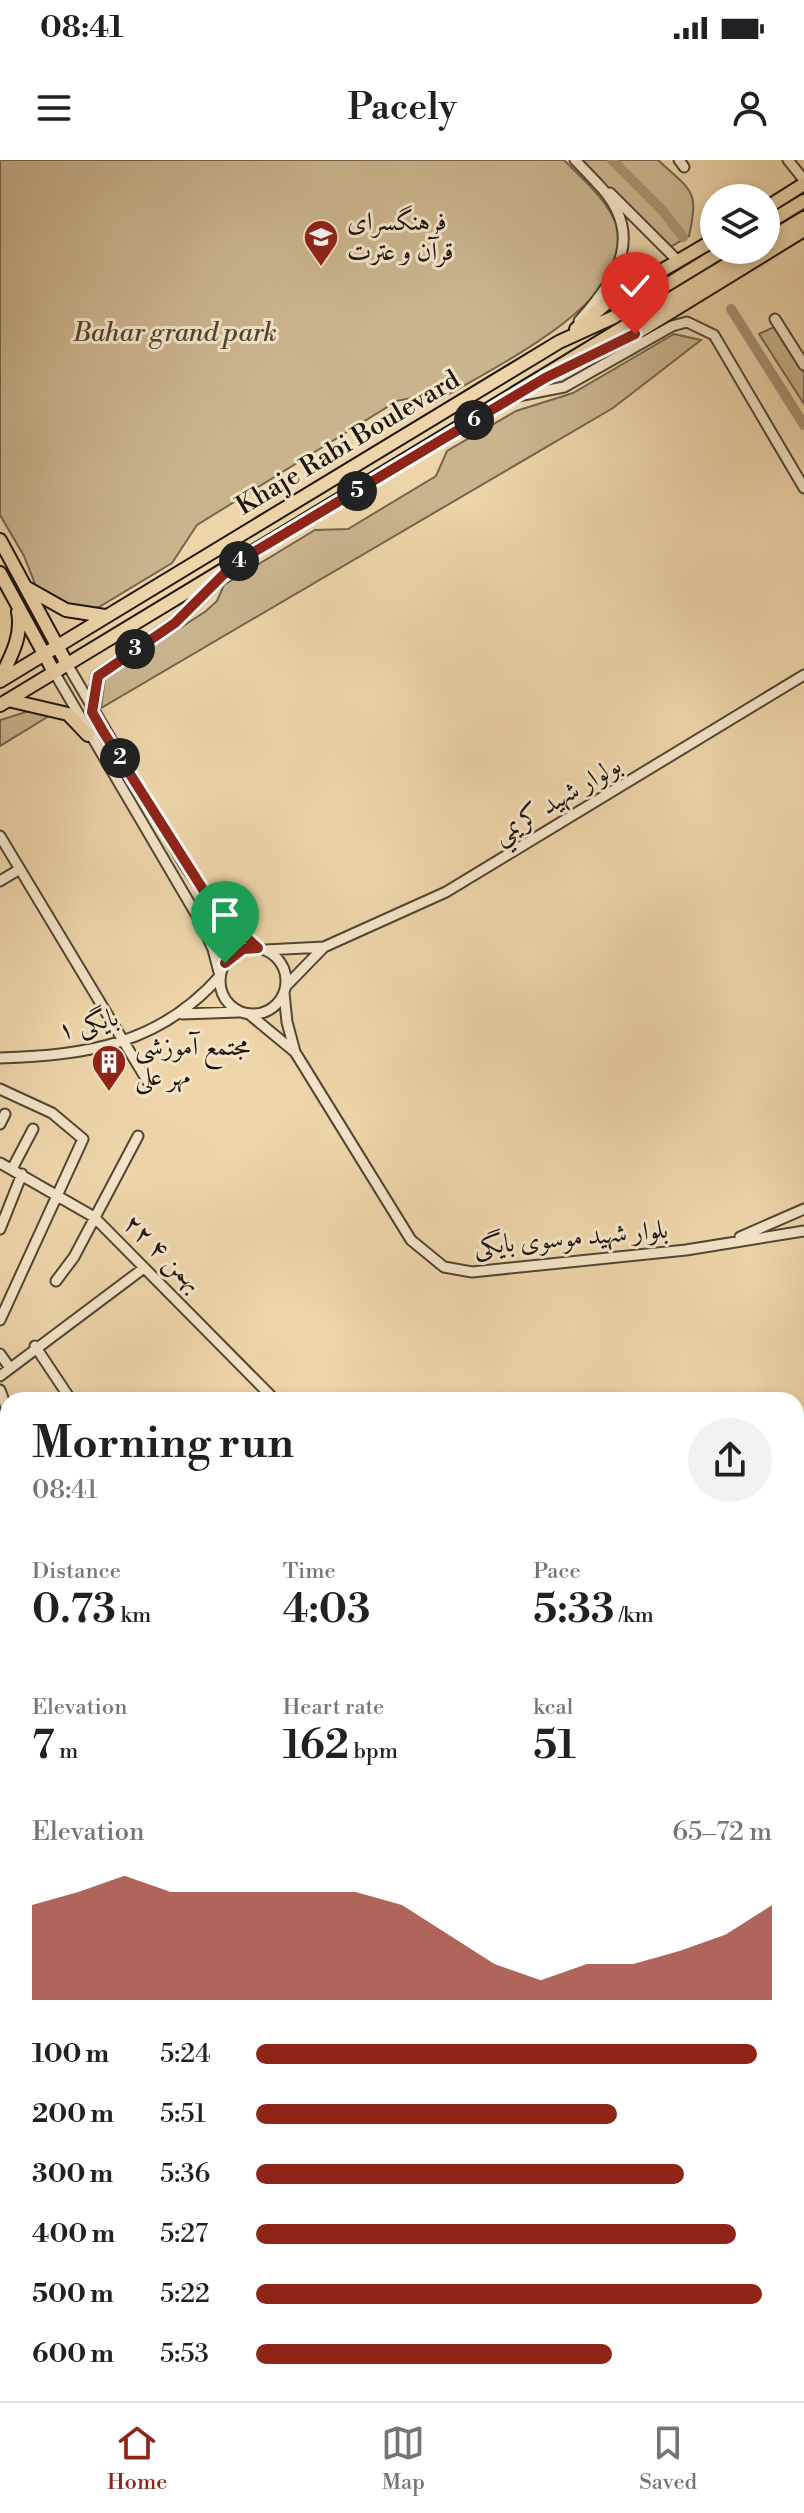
<!DOCTYPE html>
<html lang="en">
<head>
<meta charset="utf-8">
<style>
	:root { --surface:#fff; --page:#f2f2f2; --text:#202124; --muted:#757577; --line:#e0e0e0; --accent:#8f2418 }
	body { margin:0; font-family:"Libre Bodoni",Amiri,serif; background:var(--page); color:var(--text); height:100vh; display:flex; flex-direction:column; font-size:30px; white-space:nowrap }
	* { box-sizing:border-box; margin:0 }
	p { font-size:26px; color:var(--muted) }
	.icon { flex:none; width:44px; height:44px; fill:none; stroke:currentColor; stroke-width:2; stroke-linecap:round; stroke-linejoin:round }
	.map { position:relative; flex:1; overflow:hidden }
	.details { position:absolute; left:0px; top:1232px; width:804px; height:1010px; display:flex; flex-direction:column; background:var(--surface); border-radius:24px 24px 0 0; box-shadow:0 4px 12px #0003 }
	.details>* { flex:none }
	.buttons { position:absolute; left:700px; top:24px; display:grid; gap:16px }
	.buttons a { display:grid; place-items:center; width:80px; height:80px; border-radius:50%; background:var(--surface); box-shadow:0 4px 12px #0003; font-size:40px }
	.pin { position:absolute; display:grid; place-items:center; width:68px; height:68px; color:#fff; margin:-82px -34px; border-radius:50% 50% 50% 0; rotate:-45deg; box-shadow:0 0 8px #0007 }
	.pin .icon { rotate:45deg }
	.km { position:absolute; width:40px; height:40px; margin:-20px; border-radius:50%; background:#222; color:#fff; font-size:22px; line-height:40px; text-align:center }
	.round { display:grid; place-items:center; flex:none; width:84px; height:84px; border-radius:42px; background:var(--page) }
	.head { display:flex; align-items:center; justify-content:space-between; height:136px; padding:0 32px }
	h1 { font-size:44px; font-weight:600; line-height:60px }
	.stats { display:grid; grid-template-columns:repeat(3,1fr); gap:12px; height:136px; padding:8px 32px }
	.stats div { display:grid; align-content:center }
	.stats b { font-size:40px; font-weight:600 }
	.stats small { font-size:22px; font-weight:400 }
	.stats p { font-size:22px }
	.chart { height:224px; padding:16px 32px }
	.chart p { display:flex; justify-content:space-between }
	.chart svg { width:100%; height:144px; margin-top:8px; fill:var(--accent); opacity:.7 }
	ul { padding:0 32px; list-style:none; font-size:26px }
	li { display:grid; grid-template-columns:128px 96px 1fr; align-items:center; height:60px }
	li i { height:20px; border-radius:10px; background:var(--accent) }
	.status { display:flex; justify-content:space-between; align-items:center; height:56px; padding:0 40px; background:var(--surface); direction:ltr }
	.status svg { height:22px; fill:currentColor }
	header { display:flex; justify-content:space-between; align-items:center; height:104px; padding:0 32px; background:var(--surface); font-size:36px; font-weight:600 }
	.tabs { display:flex; justify-content:space-around; align-items:center; height:112px; border-top:2px solid var(--line); background:var(--surface); font-size:22px; color:var(--muted) }
	.tabs a { display:grid; justify-items:center; gap:4px }
	.tabs .on { color:var(--accent) }
	.map>svg:first-child { display:block }
	.green { fill:#cab48e; stroke:#74664e; stroke-width:2 }
	.lines { fill:none; stroke-linecap:round; stroke-linejoin:round }
	.canal { stroke:#a79474; stroke-width:10 }
	.minor-casing { stroke:#524634; stroke-width:13 }
	.major-casing { stroke:#1f170d; stroke-width:16 }
	.minor { stroke:#f3e3c7; stroke-width:9 }
	.major { stroke:#edd4a9; stroke-width:12 }
	.route-casing { stroke:#fff; stroke-width:16 }
	.route { stroke:#8f2418; stroke-width:10 }
	.labels { text-anchor:middle; dominant-baseline:central; stroke-width:6; stroke-linejoin:round; paint-order:stroke }
	.poi-label { font-size:26px; fill:#1f170d; stroke:#f3e3c7; text-anchor:start }
	.park-label { font-size:26px; font-style:italic; fill:#524634; stroke:#f3e3c7 }
	.street-label { font-size:26px; fill:#1f170d; stroke:#f3e3c7 }
</style>
</head>
<body>
<div class="status"><b>08:41</b><svg viewBox="0 0 49 12"><path d="M0 12V9h3v3zM5 12V6h3v6zM10 12V3h3v9zM15 12V0h3v12zM26 1h20v11H26zM47 4h2v5h-2z"/></svg></div>
<header><svg class="icon" aria-label="menu" viewBox="0 0 24 24"><path d="M4 6h16M4 12h16M4 18h16"/></svg>Pacely<svg class="icon" aria-label="person" viewBox="0 0 24 24"><circle cx="12" cy="8" r="4"/><path d="M4 21q1-7 8-7t8 7"/></svg></header>
<div class="map">
<svg width="804" height="2241" viewBox="0 0 804 2241">
	<rect width="100%" height="100%" fill="#edd4a9"/>
	<filter id="stains"><feTurbulence type="fractalNoise" baseFrequency=".0025" numOctaves="4"/><feColorMatrix values="0 0 0 0 .2 0 0 0 0 .09 0 0 0 0 .02 0 0 0 .5 -.17"/></filter>
	<radialGradient id="worn" r=".72"><stop offset=".6" stop-color="#630" stop-opacity="0"/><stop offset="1" stop-color="#630" stop-opacity=".3"/></radialGradient>
	<!-- green -->
	<path class="green" d="M 0,0 L 564,0 C 583,20 607,39 617,66 C 643,139 485,211 436,242 L 411,238 L 397,241 L 197,365 L 172,403 L 99,447 L 85,451 L 49,438 L 37,429 L 24,396 L 0,355 Z
		M 580,0 L 658,0 C 691,31 700,29 689,76 L 672,86 L 662,87 Z
		M 774,167 L 804,213 L 804,244 L 759,174 Z
		M 674,174 L 701,180 L 613,248 L 101,548 L 105,517 L 206,451 L 217,441 L 224,425 L 315,370 L 348,369 L 436,316 L 447,291 L 516,251 L 573,233 Z
		M 29,551 L 49,556 L 0,586 L 0,560 Z"/>
	<g class="lines">
		<!-- canal -->
		<path class="canal" d="M 612,0 L 662,50 L 683,77
			M 731,149 L 804,265"/>
		<!-- minor casing -->
		<g class="minor-casing">
			<path id="minor" d="M 575,0 L 598,24
				M 679,0 L 684,7
				M 788,0 L 804,20
				M 610,33 L 678,101
				M 775,159 L 804,205
				M 579,161 C 618,118 647,73 596,22
				M 513,237 L 564,227 L 672,166 L 687,162 L 714,175 L 804,328
				M 67,504 L 184,704 L 216,750 L 258,788
				M 0,676 L 148,922
				M 0,721 L 20,709
				M220 821a33 33 0 1 1 66 0a33 33 0 1 1-66 0Z
				M 265,790 L 324,787 L 446,732 L 804,515
				M 286,826 L 324,787
				M 284,833 L 287,862 L 295,892 L 411,1080 L 444,1107 L 472,1112 L 686,1090 L 804,1071
				M 182,854 L 239,852
				M 249,854 L 295,892
				M 0,898 C 87,895 159,885 220,816 L 213,789 L 200,761 L 54,512
				M 0,929 L 52,953 L 83,979 L 0,1160
				M 0,964 L 5,954
				M 0,1003 L 94,1057 L 275,1240
				M 12,1009 L 33,969
				M 0,1069 L 22,1014
				M 740,1077 L 804,1049
				M 56,1121 L 74,1097 L 138,976
				M 35,1186 L 71,1240
				M 0,1194 L 10,1208
				M 0,1216 L 144,1108
				M 0,1230 L 8,1252
				M 0,1289 L 8,1304
				M 0,1391 L 8,1388
				M 796,1399 L 803,1416
				M 0,1427 L 8,1449
				M 0,1456 L 8,1454
				M 796,1499 L 804,1497
				M 0,1617 L 8,1632
				M 796,1680 L 804,1677
				M 0,1709 L 8,1707
				M 796,1767 L 804,1759
				M 796,1792 L 804,1807
				M 796,1897 L 804,1918
				M 796,1944 L 804,1942
				M 796,2023 L 804,2020
				M 796,2131 L 801,2147
				M 796,2201 L 804,2222
				M 0,2213 L 8,2217
				M 728,2234 L 729,2241"/>
		</g>
		<!-- major casing -->
		<g class="major-casing">
			<path id="major" d="M 766,48 L 804,24
				M 766,64 L 804,41
				M 766,81 L 804,58
				M 576,169 L 608,142 L 714,80
				M 584,199 L 635,174 L 804,70
				M 0,380 L 67,504
				M 0,413 L 54,512
				M 27,428 L 66,450 L 105,456
				M 0,519 C 10,498 23,476 18,452
				M 0,521 L 559,182 L 614,157 L 724,90
				M 8,540 L 68,554 L 88,575
				M 0,545 L 751,90
				M 92,552 L 98,516 L 175,463 L 219,419"/>
		</g>
		<!-- minor -->
		<use href="#minor" class="minor"/>
		<!-- major -->
		<use href="#major" class="major"/>
	</g>
	<g class="lines">
		<!-- route casing -->
		<g class="route-casing">
			<path id="route" d="M 225,803 L 243,789 L 258,788 L 216,750 L 104,573 L 92,552 L 98,516 L 175,463 L 234,404 L 545,218 L 635,174"/>
		</g>
		<!-- route -->
		<use href="#route" class="route"/>
	</g>
	<!-- icons -->
	<defs>
		<g id="school-pin" transform="scale(1.8)"><path d="M0 17L-7.5 6A9.5 9.5 0 1 1 7.5 6Z" fill="#8f2418" stroke="#f3e3c7"/><path d="M0-5L7-2L0 1L-7-2ZM-4 1L0 2.5L4 1V4Q0 6-4 4Z" fill="#fff"/></g>
		<g id="building-pin" transform="scale(1.8)"><path d="M0 17L-7.5 6A9.5 9.5 0 1 1 7.5 6Z" fill="#8f2418" stroke="#f3e3c7"/><path d="M-4-6H4V6H1V3H-1V6H-4ZM-2.5-4.3h1.7v1.8h-1.7ZM.8-4.3h1.7v1.8H.8ZM-2.5-1h1.7V.8h-1.7ZM.8-1h1.7V.8H.8Z" fill="#fff"/></g>
	</defs>
	<g fill-rule="evenodd">
		<use href="#school-pin" x="321" y="77"/>
		<use href="#building-pin" x="109" y="902"/>
	</g>
	<g class="labels">
		<!-- poi labels -->
		<g class="poi-label">
			<text x="347" y="62">فرهنگسرای<tspan x="347" dy="30">قرآن و عترت</tspan></text>
			<text x="135" y="887">مجتمع آموزشی<tspan x="135" dy="30">مهر علی</tspan></text>
		</g>
		<!-- park labels -->
		<g class="park-label">
			<text x="175" y="173">Bahar grand park</text>
		</g>
		<!-- street labels -->
		<g class="street-label">
			<text transform="translate(348 283) rotate(-31)">Khaje Rabi Boulevard</text>
			<text transform="translate(557 640) rotate(-31)">بولوار شهيد كريمي</text>
			<text transform="translate(88 864) rotate(-14)">بایگی ۱</text>
			<text transform="translate(571 1078) rotate(-5)">بلوار شهید موسوی بایگی</text>
			<text transform="translate(163 1093) rotate(44)">۲۲ بهمن ۴</text>
		</g>
	</g>
	<rect width="100%" height="100%" filter="url(#stains)"/>
	<rect width="100%" height="100%" fill="url(#worn)"/>
</svg>
<div class="buttons">
<a><svg class="icon" aria-label="layers" viewBox="0 0 24 24"><path d="M12 4l9 5-9 5-9-5zM3 14l9 5 9-5"/></svg></a>
</div>
<div class="pin" style="left:225px;top:803px;background:#1e9e55"><svg class="icon" aria-label="arrive" viewBox="0 0 24 24"><path d="M6 21V4h12l-3 4 3 4H6"/></svg></div>
<div class="pin" style="left:635px;top:174px;background:#d93025"><svg class="icon" aria-label="check" viewBox="0 0 24 24"><path d="M5 12l5 5 9-10"/></svg></div>
<b class="km" style="left:120px;top:598px">2</b>
<b class="km" style="left:135px;top:489px">3</b>
<b class="km" style="left:239px;top:401px">4</b>
<b class="km" style="left:357px;top:331px">5</b>
<b class="km" style="left:474px;top:260px">6</b>
<section class="details">
<div class="head"><div><h1>Morning run</h1><p>08:41</p></div><a class="round"><svg class="icon" aria-label="share" viewBox="0 0 24 24"><path d="M12 15V3M7 8l5-5 5 5M5 13v7h14v-7"/></svg></a></div>
<div class="stats">
<div><p>Distance</p><b>0.73<small> km</small></b></div>
<div><p>Time</p><b>4:03</b></div>
<div><p>Pace</p><b>5:33<small> /km</small></b></div>
</div>
<div class="stats">
<div><p>Elevation</p><b>7<small> m</small></b></div>
<div><p>Heart rate</p><b>162<small> bpm</small></b></div>
<div><p>kcal</p><b>51</b></div>
</div>
<div class="chart"><p><span>Elevation</span>65–72 m</p>
<svg viewBox="0 0 160 44" preserveAspectRatio="none"><path d="M0 44V15L10 11L20 6L30 11L40 11L50 11L60 11L70 11L80 15L90 24L100 33L110 38L120 33L130 33L140 29L150 24L160 15V44z"/></svg>
</div>
<ul>
<li><b>100 m</b>5:24<i style="width:97%"></i></li>
<li><b>200 m</b>5:51<i style="width:70%"></i></li>
<li><b>300 m</b>5:36<i style="width:83%"></i></li>
<li><b>400 m</b>5:27<i style="width:93%"></i></li>
<li><b>500 m</b>5:22<i style="width:98%"></i></li>
<li><b>600 m</b>5:53<i style="width:69%"></i></li>
</ul>
</section>
</div>
<nav class="tabs">
<a class="on"><svg class="icon" aria-label="home" viewBox="0 0 24 24"><path d="M3 11l9-7 9 7M6 9v11h12V9"/></svg>Home</a>
<a><svg class="icon" aria-label="map" viewBox="0 0 24 24"><path d="M3 6l6-2 6 2 6-2v14l-6 2-6-2-6 2zM9 4v14M15 6v14"/></svg>Map</a>
<a><svg class="icon" aria-label="saved" viewBox="0 0 24 24"><path d="M7 4h10v16l-5-4-5 4z"/></svg>Saved</a>
</nav>
</body>
</html>
